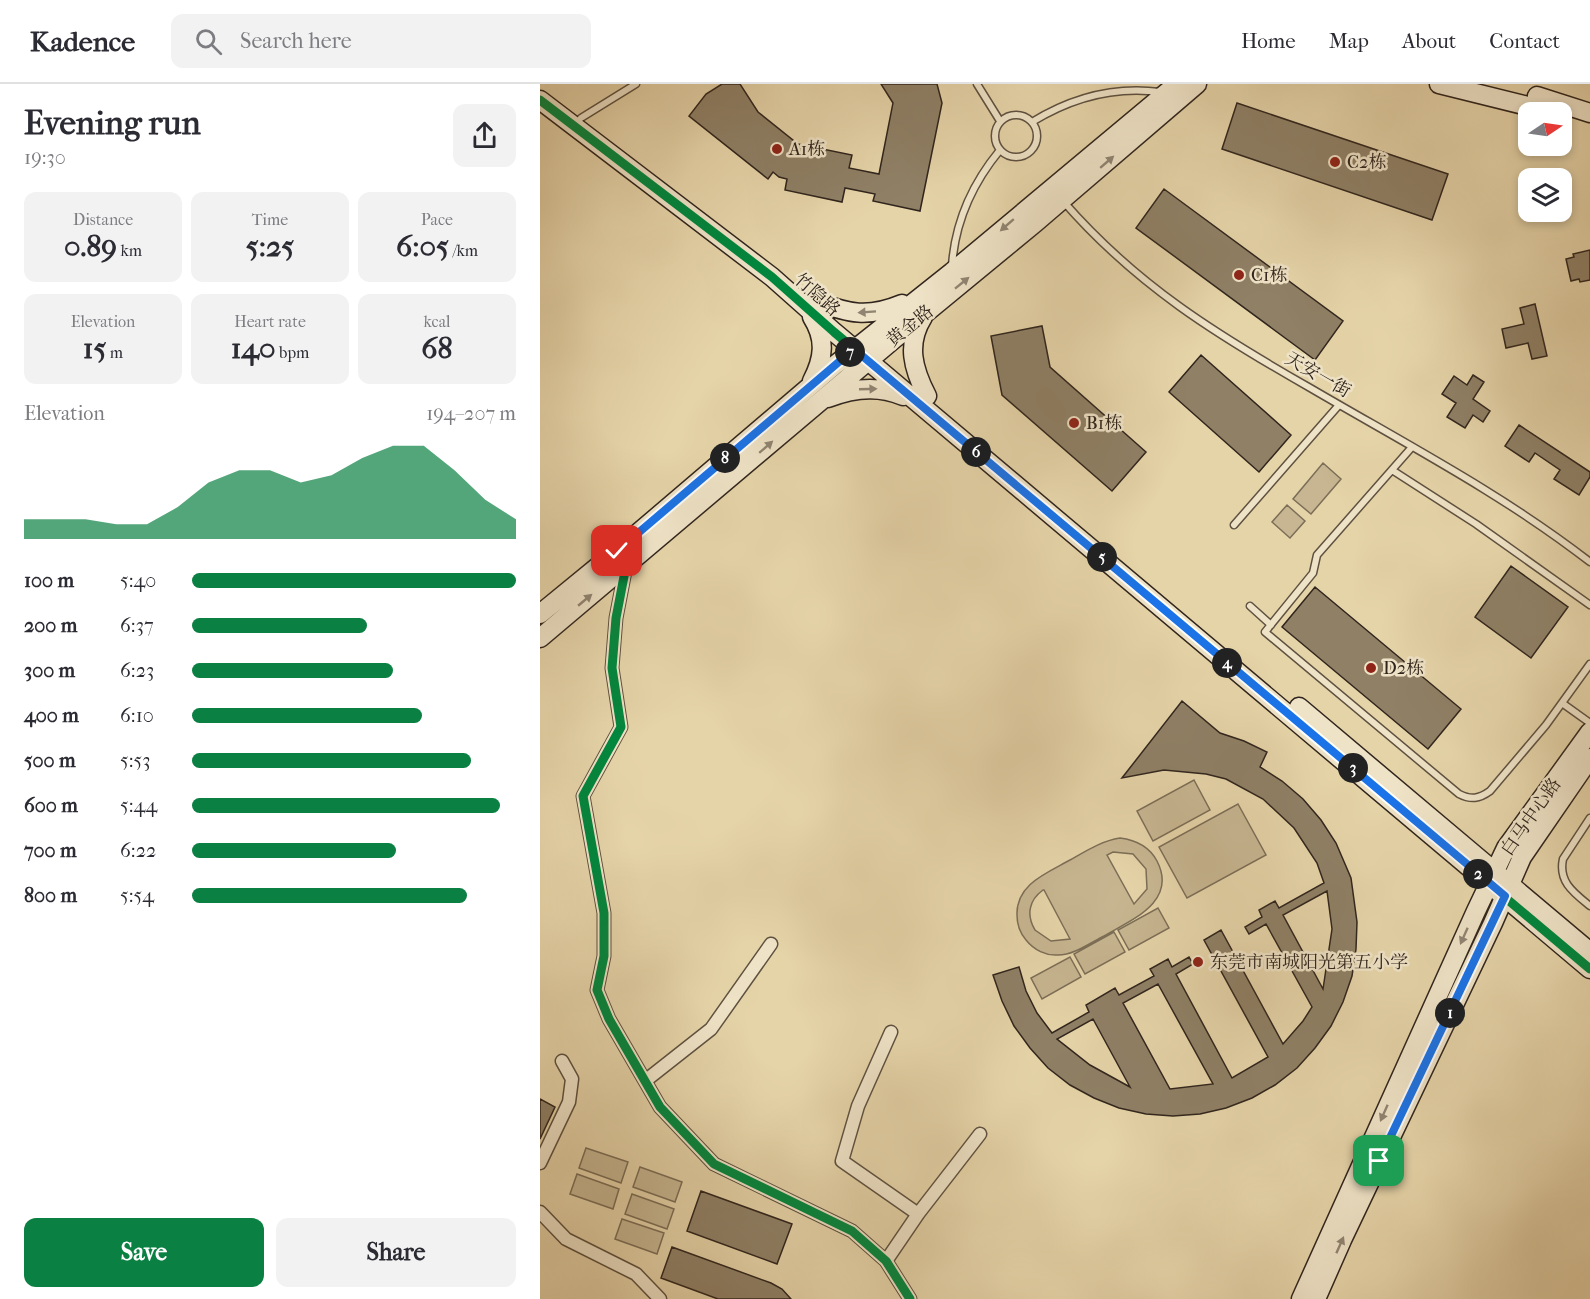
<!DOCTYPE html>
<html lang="en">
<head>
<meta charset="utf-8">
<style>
	:root { --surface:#fff; --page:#f2f2f3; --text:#2b2b33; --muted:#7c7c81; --line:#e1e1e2; --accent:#0b8043 }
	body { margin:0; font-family:"IM FELL French Canon","Noto Serif SC",serif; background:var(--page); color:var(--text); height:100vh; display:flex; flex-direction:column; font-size:22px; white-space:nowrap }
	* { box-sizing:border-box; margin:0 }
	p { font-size:20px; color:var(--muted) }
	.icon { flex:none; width:33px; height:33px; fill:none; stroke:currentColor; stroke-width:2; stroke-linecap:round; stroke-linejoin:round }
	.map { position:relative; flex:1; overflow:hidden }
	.panel { display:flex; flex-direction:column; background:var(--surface); width:540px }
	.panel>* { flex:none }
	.needle { width:39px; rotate:77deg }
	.buttons { position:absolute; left:978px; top:18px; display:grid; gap:12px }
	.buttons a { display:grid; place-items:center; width:54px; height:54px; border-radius:12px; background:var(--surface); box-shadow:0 3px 9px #0003; font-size:30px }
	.pin { position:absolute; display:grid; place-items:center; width:51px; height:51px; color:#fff; margin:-26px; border-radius:12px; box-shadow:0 3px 9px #0006 }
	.km { position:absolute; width:30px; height:30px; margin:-15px; border-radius:50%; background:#222; color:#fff; font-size:16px; line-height:30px; text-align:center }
	.round { display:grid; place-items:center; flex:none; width:63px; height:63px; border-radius:12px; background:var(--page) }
	.headline { display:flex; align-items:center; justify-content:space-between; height:102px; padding:0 24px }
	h1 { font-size:33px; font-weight:700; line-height:45px }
	.metrics { display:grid; grid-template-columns:repeat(3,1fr); gap:9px; height:102px; padding:6px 24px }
	.metrics div { display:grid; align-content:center; border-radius:12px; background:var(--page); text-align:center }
	.metrics b { font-size:30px; font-weight:700 }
	.metrics small { font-size:16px; font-weight:400 }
	.metrics p { font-size:16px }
	.chart { height:168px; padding:12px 24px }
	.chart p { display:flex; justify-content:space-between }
	.chart svg { width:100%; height:108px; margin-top:6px; fill:var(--accent); opacity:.7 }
	.primary-button { display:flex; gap:12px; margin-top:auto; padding:12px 24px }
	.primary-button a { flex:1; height:69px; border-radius:12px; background:var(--accent); color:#fff; font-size:24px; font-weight:700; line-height:69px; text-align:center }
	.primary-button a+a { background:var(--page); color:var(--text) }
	ul { padding:0 24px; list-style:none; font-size:20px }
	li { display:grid; grid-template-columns:96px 72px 1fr; align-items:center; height:45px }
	li i { height:15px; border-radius:8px; background:var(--accent) }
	header { display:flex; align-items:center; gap:36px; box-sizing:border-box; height:84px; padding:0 30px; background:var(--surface); border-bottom:2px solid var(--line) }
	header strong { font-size:28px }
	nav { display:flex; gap:33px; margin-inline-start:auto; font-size:21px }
	.search { width:420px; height:54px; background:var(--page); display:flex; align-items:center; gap:15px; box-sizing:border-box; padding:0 21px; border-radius:12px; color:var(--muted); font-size:22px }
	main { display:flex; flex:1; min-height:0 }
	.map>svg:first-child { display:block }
	.green { fill:#c7b691; stroke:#7c6e57; stroke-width:1.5; fill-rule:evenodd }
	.building { fill:#8f8066; stroke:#30251d; stroke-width:1.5; fill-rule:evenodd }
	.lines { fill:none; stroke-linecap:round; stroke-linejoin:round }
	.lane-casing { stroke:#5e5140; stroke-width:9 }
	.street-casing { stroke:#5e5140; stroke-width:15 }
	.secondary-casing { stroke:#30251d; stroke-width:21 }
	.lane { stroke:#efe3c7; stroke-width:6 }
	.street { stroke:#efe3c7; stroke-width:12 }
	.secondary { stroke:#efe3c7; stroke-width:18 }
	.cycleway-casing { stroke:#efe3c7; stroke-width:13 }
	.cycleway { stroke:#00873e; stroke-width:9 }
	.oneway { fill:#908472 }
	.route-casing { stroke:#fff; stroke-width:12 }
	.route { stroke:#1a73e8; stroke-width:8 }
	.poi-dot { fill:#8f2418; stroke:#efe3c7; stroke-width:2 }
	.labels { text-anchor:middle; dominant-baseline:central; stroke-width:5; stroke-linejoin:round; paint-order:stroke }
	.poi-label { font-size:18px; fill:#30251d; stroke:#efe3c7; text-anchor:start }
	.street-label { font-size:18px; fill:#30251d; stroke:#efe3c7 }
</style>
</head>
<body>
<header>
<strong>Kadence</strong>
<div class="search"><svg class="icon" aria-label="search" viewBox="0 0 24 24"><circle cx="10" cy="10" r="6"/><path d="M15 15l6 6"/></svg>Search here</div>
<nav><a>Home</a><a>Map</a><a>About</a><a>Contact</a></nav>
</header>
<main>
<section class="panel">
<div class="headline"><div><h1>Evening run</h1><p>19:30</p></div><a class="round"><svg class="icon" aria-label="share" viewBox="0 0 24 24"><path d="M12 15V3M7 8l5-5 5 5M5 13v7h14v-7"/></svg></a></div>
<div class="metrics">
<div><p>Distance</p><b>0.89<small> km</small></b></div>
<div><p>Time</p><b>5:25</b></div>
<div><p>Pace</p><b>6:05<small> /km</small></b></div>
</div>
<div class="metrics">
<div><p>Elevation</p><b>15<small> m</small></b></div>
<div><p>Heart rate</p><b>140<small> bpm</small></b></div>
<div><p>kcal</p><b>68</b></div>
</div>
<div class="chart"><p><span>Elevation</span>194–207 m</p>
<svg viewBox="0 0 160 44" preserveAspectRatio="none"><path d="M0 44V36L10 36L20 36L30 38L40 38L50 31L60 21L70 16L80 16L90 21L100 18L110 11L120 6L130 6L140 16L150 28L160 36V44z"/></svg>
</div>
<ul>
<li><b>100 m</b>5:40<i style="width:100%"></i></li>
<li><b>200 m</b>6:37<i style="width:54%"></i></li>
<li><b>300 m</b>6:23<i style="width:62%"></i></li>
<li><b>400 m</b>6:10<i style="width:71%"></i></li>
<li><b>500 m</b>5:53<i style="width:86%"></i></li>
<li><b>600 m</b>5:44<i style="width:95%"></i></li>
<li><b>700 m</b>6:22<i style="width:63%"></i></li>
<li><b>800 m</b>5:54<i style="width:85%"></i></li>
</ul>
<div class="primary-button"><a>Save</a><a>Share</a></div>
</section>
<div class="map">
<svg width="1050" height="1215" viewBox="0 0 1050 1215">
	<rect width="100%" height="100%" fill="#e6d4a9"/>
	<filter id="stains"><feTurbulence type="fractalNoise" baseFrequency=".00333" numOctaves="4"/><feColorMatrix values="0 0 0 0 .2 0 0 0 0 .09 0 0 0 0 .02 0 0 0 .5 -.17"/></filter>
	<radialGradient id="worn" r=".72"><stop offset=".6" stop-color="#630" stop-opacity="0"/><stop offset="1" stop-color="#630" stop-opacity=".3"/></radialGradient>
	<!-- green -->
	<path class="green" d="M 783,379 L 801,395 L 771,430 L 753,415 Z
		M 747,421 L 765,437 L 750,454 L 732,438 Z
		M 654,696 L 670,726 L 613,757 L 597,727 Z
		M 698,720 L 726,771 L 647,814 L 619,763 Z
		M 580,754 C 596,756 609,762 617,777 C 638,818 591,836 564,852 C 550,859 534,871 518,871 C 506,872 494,866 486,856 C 480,849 477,841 477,831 C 476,800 507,789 530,776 C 546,767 561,757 580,754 ZM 573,768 L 593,770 L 606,785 L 607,805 L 594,820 L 567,771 ZM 503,806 L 504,806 L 530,855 L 511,857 L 495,846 C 486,831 489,816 503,806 Z
		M 618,824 L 629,844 L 589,866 L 578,846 Z
		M 574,848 L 585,868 L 545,890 L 534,870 Z
		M 530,873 L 541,893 L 502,915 L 491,894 Z
		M 46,1064 L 88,1078 L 81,1099 L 39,1084 Z
		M 100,1083 L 142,1098 L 135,1118 L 93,1103 Z
		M 37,1090 L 79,1105 L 73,1125 L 30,1110 Z
		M 92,1110 L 134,1125 L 127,1145 L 85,1130 Z
		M 82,1135 L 124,1149 L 117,1170 L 75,1155 Z"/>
	<!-- building -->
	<path class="building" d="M 182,0 L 200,0 L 218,28 L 258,60 L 312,71 L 309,84 L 339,90 L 353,19 L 341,0 L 397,0 L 402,19 L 380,127 L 333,117 L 335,110 L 305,104 L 302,118 L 245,106 L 247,95 L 239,93 L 233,88 L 228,95 L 149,32 L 166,10 Z
		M 697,19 L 908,90 L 892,136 L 682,65 Z
		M 624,105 L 803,237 L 775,276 L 596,144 Z
		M 1050,166 L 1050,196 L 1040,198 L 1039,195 L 1031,197 L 1026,175 L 1034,173 L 1033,170 Z
		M 995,220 L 1007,272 L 992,275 L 988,259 L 966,264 L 962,245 L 984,240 L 980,224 Z
		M 502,242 L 510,283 L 606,368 L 572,407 L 462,311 L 451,252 Z
		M 661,271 L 751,351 L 719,388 L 629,308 Z
		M 933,291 L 944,298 L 933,315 L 950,327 L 943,338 L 933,331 L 925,344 L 907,333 L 916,319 L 902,310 L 914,292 L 927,301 Z
		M 979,341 L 1050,388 L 1050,393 L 1039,411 L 1014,395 L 1020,386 L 995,369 L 989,378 L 965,362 Z
		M 971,482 L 1028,523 L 991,574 L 935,533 Z
		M 775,503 L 921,625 L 888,665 L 742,543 Z
		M 642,617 L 680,649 L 704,657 L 727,668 L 720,683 L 742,697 L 763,715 L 781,736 L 796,759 L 811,794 L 817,838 L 816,865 L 812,892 L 803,918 L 791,942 L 775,964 L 757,984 L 735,1001 L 712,1014 L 686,1024 L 660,1030 L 633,1032 L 606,1030 L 579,1024 L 554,1014 L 530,1001 L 508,984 L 490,964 L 474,942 L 462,917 L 453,891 L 479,883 L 486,907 L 497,929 L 512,949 L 549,928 L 546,921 L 575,904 L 579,911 L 614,892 L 610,885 L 628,875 L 632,883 L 649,873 L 653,880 L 636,890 L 692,994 L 728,973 L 664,856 L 681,846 L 743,960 L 763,937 L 772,923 L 726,840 L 709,850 L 705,843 L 722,833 L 719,826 L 735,817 L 739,824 L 784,799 L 777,779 L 754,744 L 723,715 L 686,695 L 666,690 L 624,686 L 582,694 ZM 787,807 L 792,845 L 783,905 L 743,831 ZM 618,900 L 673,1000 L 630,1005 L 583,919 ZM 553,935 L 590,1003 L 550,981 L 517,955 Z
		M 0,1015 L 15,1023 L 0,1055 Z
		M 161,1107 L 252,1140 L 237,1180 L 147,1147 Z
		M 132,1163 L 231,1199 L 242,1205 L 251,1215 L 178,1215 L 121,1194 Z"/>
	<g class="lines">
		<!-- lane casing -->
		<g class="lane-casing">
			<path id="lane" d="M 437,0 L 460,37
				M455 52a21 21 0 1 1 42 0a21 21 0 1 1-42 0Z
				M 41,34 L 96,0
				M 492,38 C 531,14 574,2 620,8
				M 523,117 C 596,201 677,251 772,305 C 866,360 964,411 1050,478
				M 412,182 C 415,137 432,100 460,66
				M 872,363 L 777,471 L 773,489 L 725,548 L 919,710 C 931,716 939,715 950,707 L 1006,641 L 1050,580
				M 852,386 L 936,440 L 1050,521
				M 694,441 L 799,321
				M 710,522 L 731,541
				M 1022,619 L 1050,639
				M 1050,734 L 1023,775 C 1018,798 1034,809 1050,822"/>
		</g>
		<!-- street casing -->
		<g class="street-casing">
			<path id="street" d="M 86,482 L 76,534 L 72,584 L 81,643 L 43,712 L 64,829 L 64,872 L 57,906 L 69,935 L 120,1023 L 174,1080 L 312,1147 L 346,1177 L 370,1215
				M 351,948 L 318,1022 L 302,1077 L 378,1130
				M 105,997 L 171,945 L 231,860
				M 0,1079 L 29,1018 L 32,995 L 22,977
				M 0,1128 L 26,1155 L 96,1190 L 120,1215
				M 346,1177 L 378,1130 L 440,1050"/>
		</g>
		<!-- secondary casing -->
		<g class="secondary-casing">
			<path id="secondary" d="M 899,0 L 1012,28
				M 997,12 L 1050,29
				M 0,16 L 232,193 L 294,248 L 1050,885
				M 276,217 C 309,230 328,234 362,220
				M 383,233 C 366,260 373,285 387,312
				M 272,297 C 284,274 286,255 272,233
				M 288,314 C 313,304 338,301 363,312
				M 0,530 L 77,467 L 295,281 L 412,188 L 637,0
				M 0,554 L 354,255 L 495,139 L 657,0
				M 759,623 L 1050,868
				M 761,1215 L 936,827 L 966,764 L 1050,648
				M 776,1215 L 802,1156 L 953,839 L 982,773 L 1050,674"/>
		</g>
		<!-- lane -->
		<use href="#lane" class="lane"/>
		<!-- street -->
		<use href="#street" class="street"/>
		<!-- secondary -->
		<use href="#secondary" class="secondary"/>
		<!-- cycleway casing -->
		<g class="cycleway-casing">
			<path id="cycleway" d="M 0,16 L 232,193 L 294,248 L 1050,885
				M 86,482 L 76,534 L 72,584 L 81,643 L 43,712 L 64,829 L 64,872 L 57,906 L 69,935 L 120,1023 L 174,1080 L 312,1147 L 346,1177 L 370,1215"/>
		</g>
		<!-- cycleway -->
		<use href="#cycleway" class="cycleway"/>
	</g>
	<!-- one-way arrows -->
	<defs><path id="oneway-solid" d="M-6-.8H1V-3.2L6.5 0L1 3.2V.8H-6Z" transform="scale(1.5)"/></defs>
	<g class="oneway">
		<use href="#oneway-solid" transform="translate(567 78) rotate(-41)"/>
		<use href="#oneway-solid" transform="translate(467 141) rotate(139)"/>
		<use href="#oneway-solid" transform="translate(422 199) rotate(-39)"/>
		<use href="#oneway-solid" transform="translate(327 228) rotate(176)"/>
		<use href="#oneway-solid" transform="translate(328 305) rotate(-2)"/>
		<use href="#oneway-solid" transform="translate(226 363) rotate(-41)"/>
		<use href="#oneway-solid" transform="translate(45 516) rotate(-40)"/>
		<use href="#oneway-solid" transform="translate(924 852) rotate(114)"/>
		<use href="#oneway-solid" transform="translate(844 1029) rotate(114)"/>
		<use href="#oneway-solid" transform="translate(800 1161) rotate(-66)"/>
	</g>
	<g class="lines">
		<!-- route casing -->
		<g class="route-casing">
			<path id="route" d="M 77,467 L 314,265 L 965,812 L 839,1077"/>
		</g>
		<!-- route -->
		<use href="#route" class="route"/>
	</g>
	<!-- markers -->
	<g class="poi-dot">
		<circle cx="237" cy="65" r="6"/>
		<circle cx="795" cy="78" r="6"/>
		<circle cx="699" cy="191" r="6"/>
		<circle cx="534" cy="339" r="6"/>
		<circle cx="831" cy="584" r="6"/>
		<circle cx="658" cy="878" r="6"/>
	</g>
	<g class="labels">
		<!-- poi labels -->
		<g class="poi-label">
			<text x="249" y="65">A1栋</text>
			<text x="807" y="78">C2栋</text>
			<text x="711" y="191">C1栋</text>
			<text x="546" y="339">B1栋</text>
			<text x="843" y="584">D2栋</text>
			<text x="670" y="878">东莞市南城阳光第五小学</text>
		</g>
		<!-- street labels -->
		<g class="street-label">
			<text transform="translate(277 211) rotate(42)">竹隐路</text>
			<text transform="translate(370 242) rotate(-39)">黄金路</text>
			<text transform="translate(778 291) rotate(30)">天安一街</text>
			<text transform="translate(991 733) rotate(-55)">白马中心路</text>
		</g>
	</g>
	<rect width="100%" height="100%" filter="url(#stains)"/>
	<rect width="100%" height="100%" fill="url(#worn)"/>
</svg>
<div class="buttons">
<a><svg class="needle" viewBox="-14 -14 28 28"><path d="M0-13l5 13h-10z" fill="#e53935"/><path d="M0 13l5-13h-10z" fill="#7c7c81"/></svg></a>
<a><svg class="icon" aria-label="layers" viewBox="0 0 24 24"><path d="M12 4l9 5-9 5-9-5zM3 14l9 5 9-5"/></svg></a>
</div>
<div class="pin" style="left:839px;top:1077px;background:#1e9e55"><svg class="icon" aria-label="arrive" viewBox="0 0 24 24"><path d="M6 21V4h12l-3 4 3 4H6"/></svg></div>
<div class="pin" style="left:77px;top:467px;background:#d93025"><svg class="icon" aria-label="check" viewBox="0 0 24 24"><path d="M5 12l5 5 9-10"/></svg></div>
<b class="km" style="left:910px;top:929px">1</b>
<b class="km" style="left:938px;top:790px">2</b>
<b class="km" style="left:813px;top:684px">3</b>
<b class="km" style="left:687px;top:579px">4</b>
<b class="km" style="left:562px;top:473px">5</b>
<b class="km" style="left:436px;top:368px">6</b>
<b class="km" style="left:310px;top:268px">7</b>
<b class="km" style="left:185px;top:374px">8</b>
</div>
</main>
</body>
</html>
